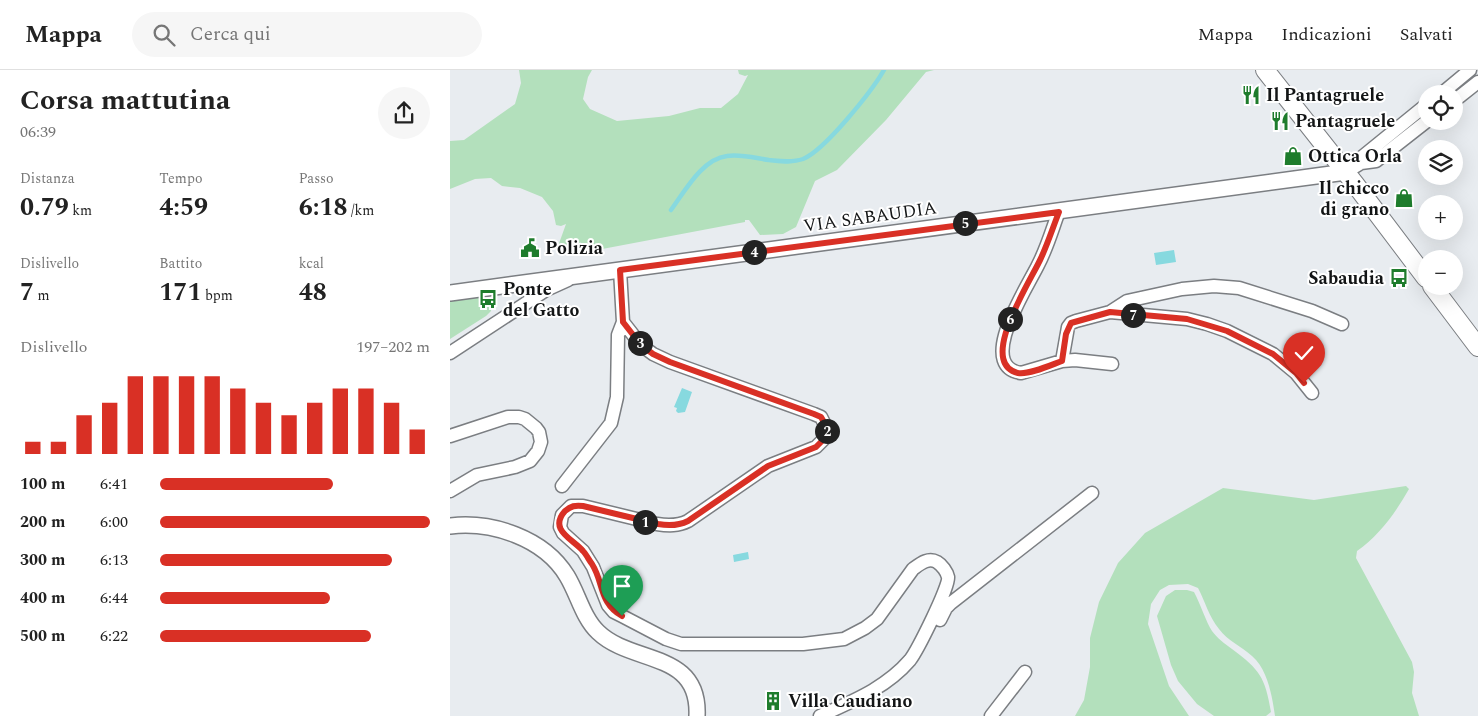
<!DOCTYPE html>
<html lang="it">
<head>
<meta charset="utf-8">
<style>
	:root { --surface:#fff; --page:#f6f6f6; --text:#222; --muted:#767676; --line:#e0e0e0; --accent:#d93025 }
	body { margin:0; font-family:Spectral,serif; background:var(--page); color:var(--text); height:100vh; display:flex; flex-direction:column; font-size:19px; white-space:nowrap }
	* { box-sizing:border-box; margin:0 }
	p { font-size:16px; color:var(--muted) }
	.icon { flex:none; width:28px; height:28px; fill:none; stroke:currentColor; stroke-width:2; stroke-linecap:round; stroke-linejoin:round }
	.map { position:relative; flex:1; overflow:hidden }
	.panel { display:flex; flex-direction:column; background:var(--surface); width:450px }
	.panel>* { flex:none }
	.controls { position:absolute; left:968px; top:15px; display:grid; gap:10px }
	.controls a { display:grid; place-items:center; width:45px; height:45px; border-radius:50%; background:var(--surface); box-shadow:0 5px 20px #0002; font-size:25px }
	.pin { position:absolute; display:grid; place-items:center; width:42px; height:42px; color:#fff; margin:-51px -21px; border-radius:50% 50% 50% 0; rotate:-45deg; box-shadow:0 0 5px #0007 }
	.pin .icon { rotate:45deg }
	.km { position:absolute; width:25px; height:25px; margin:-12px; border-radius:50%; background:#222; color:#fff; font-size:14px; line-height:25px; text-align:center }
	.round { display:grid; place-items:center; flex:none; width:52px; height:52px; border-radius:26px; background:var(--page) }
	.headline { display:flex; align-items:center; justify-content:space-between; height:85px; padding:0 20px }
	h1 { font-size:28px; font-weight:700; line-height:38px }
	.stats { display:grid; grid-template-columns:repeat(3,1fr); gap:8px; height:85px; padding:5px 20px }
	.stats div { display:grid; align-content:center }
	.stats b { font-size:25px; font-weight:700 }
	.stats small { font-size:14px; font-weight:400 }
	.stats p { font-size:14px }
	.chart { height:140px; padding:10px 20px }
	.chart p { display:flex; justify-content:space-between }
	.chart svg { width:100%; height:90px; margin-top:5px; stroke:var(--accent); stroke-width:6 }
	ul { padding:0 20px; list-style:none; font-size:16px }
	li { display:grid; grid-template-columns:80px 60px 1fr; align-items:center; height:38px }
	li i { height:12px; border-radius:6px; background:var(--accent) }
	header { display:flex; align-items:center; gap:30px; box-sizing:border-box; height:70px; padding:0 25px; background:var(--surface); border-bottom:1px solid var(--line) }
	header strong { font-size:24px }
	nav { display:flex; gap:28px; margin-inline-start:auto; font-size:18px }
	.search { width:350px; height:45px; background:var(--page); display:flex; align-items:center; gap:12px; box-sizing:border-box; padding:0 18px; border-radius:28px; color:var(--muted); font-size:19px }
	main { display:flex; flex:1; min-height:0 }
	.map>svg:first-child { display:block }
	.green { fill:#b3e0bc }
	.water { fill:#87d9df }
	.lines { fill:none; stroke-linecap:round; stroke-linejoin:round }
	.stream { stroke:#87d9df; stroke-width:4.5 }
	.minor-casing { stroke:#7b7e82; stroke-width:15 }
	.tertiary-casing { stroke:#7b7e82; stroke-width:18 }
	.secondary-casing { stroke:#7b7e82; stroke-width:20 }
	.minor { stroke:#fff; stroke-width:12 }
	.tertiary { stroke:#fff; stroke-width:15 }
	.secondary { stroke:#fff; stroke-width:18 }
	.route-casing { stroke:#fff; stroke-width:10 }
	.route { stroke:#d93025; stroke-width:6 }
	.labels { text-anchor:middle; dominant-baseline:central; stroke-width:4; stroke-linejoin:round; paint-order:stroke }
	.poi-label { font-size:18px; font-weight:bold; fill:#131516; stroke:#fff; text-anchor:start }
	.street-label { font-size:18px; fill:#131516; stroke:#fff }
</style>
</head>
<body>
<header>
<strong>Mappa</strong>
<div class="search"><svg class="icon" aria-label="search" viewBox="0 0 24 24"><circle cx="10" cy="10" r="6"/><path d="M15 15l6 6"/></svg>Cerca qui</div>
<nav><a>Mappa</a><a>Indicazioni</a><a>Salvati</a></nav>
</header>
<main>
<section class="panel">
<div class="headline"><div><h1>Corsa mattutina</h1><p>06:39</p></div><a class="round"><svg class="icon" aria-label="share" viewBox="0 0 24 24"><path d="M12 15V3M7 8l5-5 5 5M5 13v7h14v-7"/></svg></a></div>
<div class="stats">
<div><p>Distanza</p><b>0.79<small> km</small></b></div>
<div><p>Tempo</p><b>4:59</b></div>
<div><p>Passo</p><b>6:18<small> /km</small></b></div>
</div>
<div class="stats">
<div><p>Dislivello</p><b>7<small> m</small></b></div>
<div><p>Battito</p><b>171<small> bpm</small></b></div>
<div><p>kcal</p><b>48</b></div>
</div>
<div class="chart"><p><span>Dislivello</span>197–202 m</p>
<svg viewBox="0 0 160 44" preserveAspectRatio="none"><path d="M5 44V38M15 44V38M25 44V25M35 44V19M45 44V6M55 44V6M65 44V6M75 44V6M85 44V12M95 44V19M105 44V25M115 44V19M125 44V12M135 44V12M145 44V19M155 44V32"/></svg>
</div>
<ul>
<li><b>100 m</b>6:41<i style="width:64%"></i></li>
<li><b>200 m</b>6:00<i style="width:100%"></i></li>
<li><b>300 m</b>6:13<i style="width:86%"></i></li>
<li><b>400 m</b>6:44<i style="width:63%"></i></li>
<li><b>500 m</b>6:22<i style="width:78%"></i></li>
</ul>
</section>
<div class="map">
<svg width="1028" height="646" viewBox="0 0 1028 646">
	<rect width="100%" height="100%" fill="#e8ecf0"/>
	<!-- green -->
	<path class="green" d="M 69,0 L 142,0 L 138,7 L 133,29 L 140,39 L 167,51 L 219,46 L 250,38 L 271,38 L 288,24 L 298,5 L 295,6 L 289,4 L 288,0 L 484,0 L 476,2 L 436,50 L 387,100 L 365,111 L 346,157 L 333,164 L 310,165 L 299,150 L 295,150 L 295,152 L 131,183 L 107,179 L 116,154 L 111,156 L 106,155 L 103,141 L 92,127 L 70,118 L 52,116 L 41,108 L 25,109 L 0,119 L 0,71 L 14,70 L 65,34 L 71,13 Z
		M 32,226 L 40,233 L 41,241 L 36,246 L 0,269 L 0,231 Z
		M 956,416 L 959,419 C 946,442 929,466 907,481 L 906,488 L 962,592 L 964,602 L 962,623 L 969,646 L 825,646 C 822,626 818,600 802,586 C 791,576 778,571 769,559 C 759,547 755,531 748,518 L 738,514 L 719,515 L 710,520 L 701,534 L 698,554 L 719,616 L 739,646 L 625,646 L 634,630 L 640,597 L 640,568 L 649,532 L 668,493 L 695,463 L 773,418 L 864,430 Z
		M 725,520 L 737,520 L 744,522 C 750,533 756,552 762,561 C 767,568 775,574 782,579 C 810,600 815,607 821,642 L 816,646 L 764,646 L 747,634 L 728,611 L 721,595 L 707,546 L 716,526 Z"/>
	<!-- water -->
	<path class="water" d="M 724,180 L 726,192 L 706,195 L 704,183 Z
		M 232,318 L 242,322 L 235,342 L 228,343 L 226,341 L 227,338 L 224,337 Z
		M 298,482 L 299,489 L 284,492 L 283,485 Z"/>
	<g class="lines">
		<!-- stream -->
		<path class="stream" d="M 221,140 C 235,121 252,89 277,86 C 291,84 305,88 319,90 C 330,91 342,93 353,89 C 375,80 422,21 434,0"/>
		<!-- minor casing -->
		<g class="minor-casing">
			<path id="minor" d="M 991,24 L 1020,0
				M 1004,31 L 1028,12
				M 911,93 L 912,87 L 976,35
				M 896,102 L 911,93 L 926,91 L 977,51
				M 609,141 C 602,160 597,178 588,195 C 578,216 525,296 571,303 L 612,291 L 625,290 L 662,294
				M 170,200 L 173,252 L 191,275 L 203,284 L 220,292 L 364,344 L 371,347 L 377,359 L 375,368 L 366,377 L 318,396 L 238,451 C 228,456 219,456 207,454 L 133,436 L 121,436 L 112,445 L 110,457 L 113,463 L 133,481 L 143,497 L 158,535 L 164,542 L 172,546 L 216,569 L 231,574 L 353,574 L 394,569 L 415,558 L 427,549 L 463,499 C 470,494 478,487 487,492 C 492,495 497,502 498,507 C 500,516 467,581 460,590 C 436,618 403,631 370,646
				M 660,242 L 677,231 L 732,219 L 764,216 L 789,218 L 862,241 L 892,254
				M 0,283 L 96,220 L 118,210
				M 612,291 L 618,257 L 621,253 L 626,251 L 660,242 L 737,249 L 757,254 L 777,261 L 823,284 L 846,303 L 862,323
				M 0,366 L 58,347 L 69,347 L 75,349 L 86,358 L 89,362 L 91,372 L 88,381 L 80,391 L 65,397 L 27,405 L 0,421
				M 112,416 L 161,353 L 167,327 L 168,265 L 173,252
				M 490,550 L 496,538 L 501,533 L 642,423
				M 541,646 L 575,602"/>
		</g>
		<!-- tertiary casing -->
		<g class="tertiary-casing">
			<path id="tertiary" d="M 0,223 L 896,102
				M 0,456 C 42,451 94,468 117,506 C 128,524 133,548 148,562 C 182,595 250,580 247,646"/>
		</g>
		<!-- secondary casing -->
		<g class="secondary-casing">
			<path id="secondary" d="M 815,0 L 905,114 L 976,208
				M 982,216 L 1028,277"/>
		</g>
		<!-- minor -->
		<use href="#minor" class="minor"/>
		<!-- tertiary -->
		<use href="#tertiary" class="tertiary"/>
		<!-- secondary -->
		<use href="#secondary" class="secondary"/>
	</g>
	<g class="lines">
		<!-- route casing -->
		<g class="route-casing">
			<path id="route" d="M 172,546 C 149,533 154,513 142,494 C 139,490 136,484 133,481 C 123,469 98,460 115,441 C 121,436 125,435 133,436 L 208,454 C 219,456 228,456 238,451 L 318,396 L 366,377 L 375,368 L 378,359 L 371,347 L 364,344 L 220,292 L 203,284 L 191,275 L 173,252 L 170,200 L 609,142 C 603,157 598,173 591,188 C 582,209 526,293 568,303 C 579,305 601,295 612,291 L 616,264 L 621,253 L 660,242 L 737,249 L 777,261 L 823,284 L 846,303 L 854,313"/>
		</g>
		<!-- route -->
		<use href="#route" class="route"/>
	</g>
	<!-- icons -->
	<defs>
		<g id="restaurant-bare" transform="scale(1.5)"><path d="M-5-6h1v4h1v-4h1v4h1v-4h1v5L-1.5 .5V6h-2V.5L-5-1ZM5-6V6H3V1.5H1.5Q1.5-4 5-6Z" fill="#1e7c2c" stroke="#fff" stroke-width="2.5" paint-order="stroke"/></g>
		<g id="shop-bare" transform="scale(1.5)"><path d="M-5-2.5h2.3a2.7 3.5 0 0 1 5.4 0H5L5.5 6h-11ZM-1.5-2.5h3a1.5 2.3 0 0 0-3 0Z" fill="#1e7c2c" stroke="#fff" stroke-width="2.5" paint-order="stroke"/></g>
		<g id="civic-bare" transform="scale(1.5)"><path d="M-.6-6.5H3V-4.5H.6V-3L4-1V1h2V6H-6V1h2V-1L-.6-3ZM-1.2 2.5V6h2.4V2.5Z" fill="#1e7c2c" stroke="#fff" stroke-width="2.5" paint-order="stroke"/></g>
		<g id="bus-bare" transform="scale(1.5)"><path d="M-5-6H5V4H4V6H2V4H-2V6H-4V4H-5ZM-3.5-4V0h7V-4ZM-3.5 1.2v1.5H-2V1.2ZM2 1.2v1.5H3.5V1.2Z" fill="#1e7c2c" stroke="#fff" stroke-width="2.5" paint-order="stroke"/></g>
		<g id="building-bare" transform="scale(1.5)"><path d="M-4-6H4V6H1V3H-1V6H-4ZM-2.5-4.3h1.7v1.8h-1.7ZM.8-4.3h1.7v1.8H.8ZM-2.5-1h1.7V.8h-1.7ZM.8-1h1.7V.8H.8Z" fill="#1e7c2c" stroke="#fff" stroke-width="2.5" paint-order="stroke"/></g>
	</defs>
	<g fill-rule="evenodd">
		<use href="#restaurant-bare" x="801" y="25"/>
		<use href="#restaurant-bare" x="830" y="51"/>
		<use href="#shop-bare" x="843" y="86"/>
		<use href="#shop-bare" x="954" y="128"/>
		<use href="#civic-bare" x="80" y="178"/>
		<use href="#bus-bare" x="949" y="208"/>
		<use href="#bus-bare" x="38" y="229"/>
		<use href="#building-bare" x="323" y="631"/>
	</g>
	<g class="labels">
		<!-- poi labels -->
		<g class="poi-label">
			<text x="816" y="25">Il Pantagruele</text>
			<text x="845" y="51">Pantagruele</text>
			<text x="858" y="86">Ottica Orla</text>
			<text x="939" y="118" text-anchor="end">Il chicco<tspan x="939" dy="21">di grano</tspan></text>
			<text x="95" y="178">Polizia</text>
			<text x="934" y="208" text-anchor="end">Sabaudia</text>
			<text x="53" y="219">Ponte<tspan x="53" dy="21">del Gatto</tspan></text>
			<text x="338" y="631">Villa Caudiano</text>
		</g>
		<!-- street labels -->
		<g class="street-label">
			<text transform="translate(420 147) rotate(-8)">VIA SABAUDIA</text>
		</g>
	</g>
</svg>
<div class="controls">
<a><svg class="icon" aria-label="locate" viewBox="0 0 24 24"><circle cx="12" cy="12" r="6"/><path d="M12 2v4M12 18v4M2 12h4M18 12h4"/></svg></a>
<a><svg class="icon" aria-label="layers" viewBox="0 0 24 24"><path d="M12 4l9 5-9 5-9-5zM3 14l9 5 9-5"/></svg></a>
<a>+</a>
<a>−</a>
</div>
<div class="pin" style="left:172px;top:546px;background:#1e9e55"><svg class="icon" aria-label="arrive" viewBox="0 0 24 24"><path d="M6 21V4h12l-3 4 3 4H6"/></svg></div>
<div class="pin" style="left:854px;top:313px;background:#d93025"><svg class="icon" aria-label="check" viewBox="0 0 24 24"><path d="M5 12l5 5 9-10"/></svg></div>
<b class="km" style="left:195px;top:452px">1</b>
<b class="km" style="left:377px;top:361px">2</b>
<b class="km" style="left:190px;top:273px">3</b>
<b class="km" style="left:304px;top:182px">4</b>
<b class="km" style="left:515px;top:153px">5</b>
<b class="km" style="left:560px;top:249px">6</b>
<b class="km" style="left:683px;top:245px">7</b>
</div>
</main>
</body>
</html>
